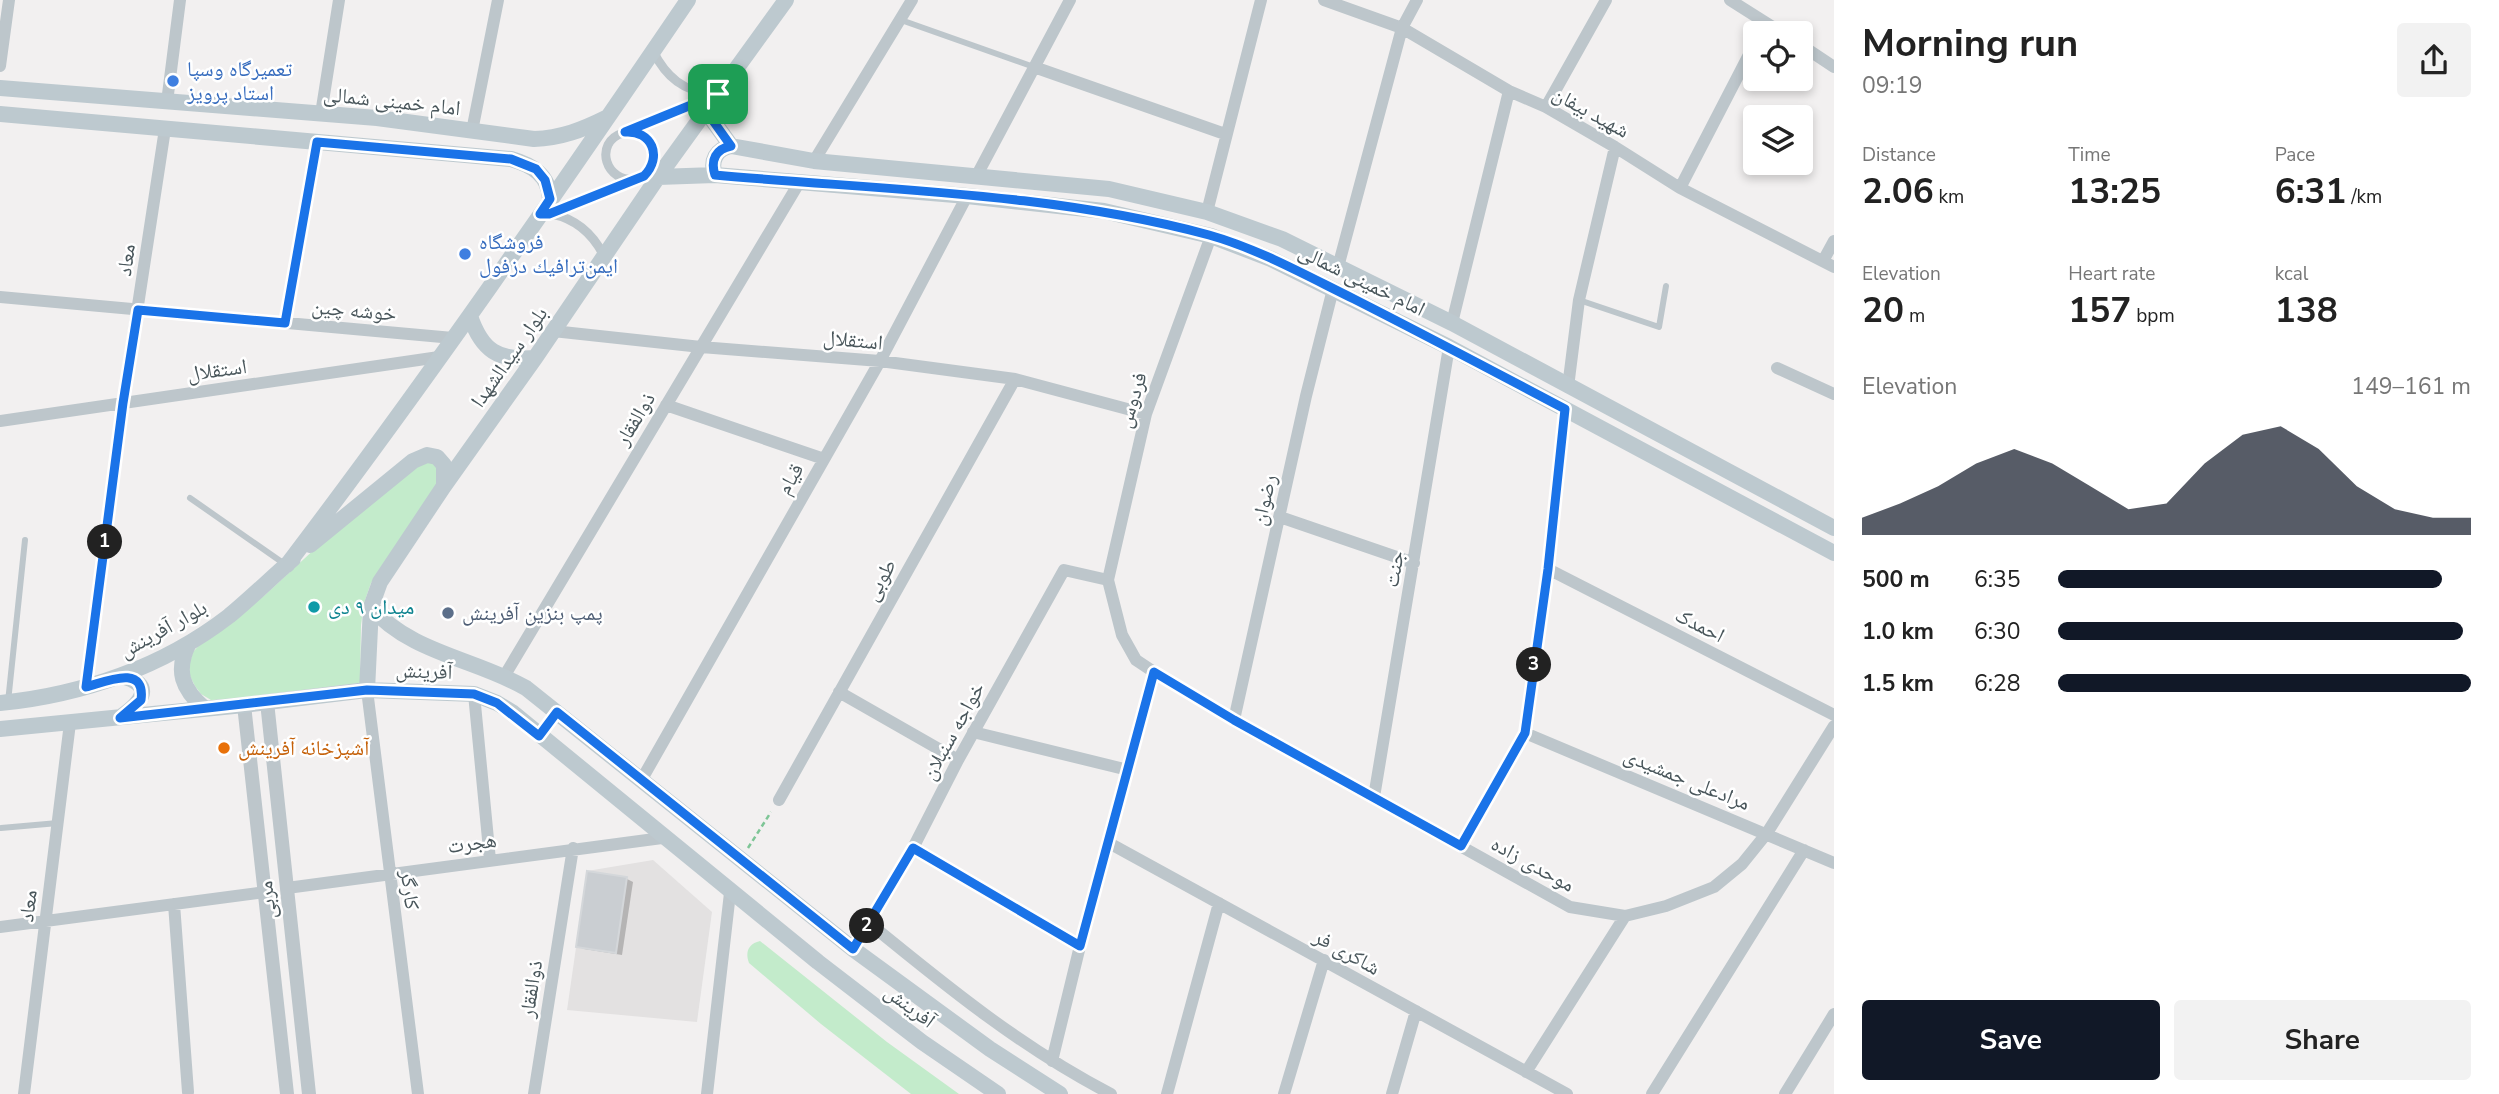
<!DOCTYPE html>
<html lang="en">
<head>
<meta charset="utf-8">
<style>
	:root { --surface:#fff; --page:#f2f2f2; --text:#222; --muted:#767676; --accent:#111827 }
	body { margin:0; font-family:"Nunito Sans","Noto Naskh Arabic",sans-serif; background:var(--page); color:var(--text); height:100vh; display:flex; flex-direction:column; font-size:26px; white-space:nowrap }
	* { box-sizing:border-box; margin:0 }
	p { font-size:23px; color:var(--muted) }
	.icon { flex:none; width:38px; height:38px; fill:none; stroke:currentColor; stroke-width:2; stroke-linecap:round; stroke-linejoin:round }
	.map { position:relative; flex:1; overflow:hidden }
	.drawer { display:flex; flex-direction:column; background:var(--surface); width:665px }
	.drawer>* { flex:none }
	.controls { position:absolute; left:1743px; top:21px; display:grid; gap:14px }
	.controls a { display:grid; place-items:center; width:70px; height:70px; border-radius:7px; background:var(--surface); box-shadow:0 4px 10px #0003; font-size:35px }
	.pin { position:absolute; display:grid; place-items:center; width:60px; height:60px; color:#fff; margin:-30px; border-radius:14px; box-shadow:0 4px 10px #0006 }
	.km { position:absolute; width:35px; height:35px; margin:-18px; border-radius:50%; background:#222; color:#fff; font-size:19px; line-height:35px; text-align:center }
	.round { display:grid; place-items:center; flex:none; width:74px; height:74px; border-radius:7px; background:var(--page) }
	.head { display:flex; align-items:center; justify-content:space-between; height:119px; padding:0 28px }
	h1 { font-size:38px; font-weight:700; line-height:52px }
	.stats { display:grid; grid-template-columns:repeat(3,1fr); gap:10px; height:119px; padding:7px 28px }
	.stats div { display:grid; align-content:center }
	.stats b { font-size:35px; font-weight:700 }
	.stats small { font-size:19px; font-weight:400 }
	.stats p { font-size:19px }
	.chart { height:196px; padding:14px 28px }
	.chart p { display:flex; justify-content:space-between }
	.chart svg { width:100%; height:126px; margin-top:7px; fill:var(--accent); opacity:.7 }
	.primary-button { display:flex; gap:14px; margin-top:auto; padding:14px 28px }
	.primary-button a { flex:1; height:80px; border-radius:7px; background:var(--accent); color:#fff; font-size:28px; font-weight:700; line-height:80px; text-align:center }
	.primary-button a+a { background:var(--page); color:var(--text) }
	ul { padding:0 28px; list-style:none; font-size:23px }
	li { display:grid; grid-template-columns:112px 84px 1fr; align-items:center; height:52px }
	li i { height:18px; border-radius:9px; background:var(--accent) }
	main { display:flex; flex:1; min-height:0 }
	.map>svg:first-child { display:block }
	.education { fill:#e3e1e1 }
	.green { fill:#c3ebcb }
	.shadow { fill:#0003 }
	.building { fill:#caced2; stroke:#d4d7da; stroke-width:2 }
	.lines { fill:none; stroke-linecap:round; stroke-linejoin:round }
	.path { stroke:#7ec596; stroke-width:2.5; stroke-dasharray:5 3.5; stroke-linecap:butt }
	.service { stroke:#bdc6cb; stroke-width:6 }
	.pedestrian { stroke:#bdc6cb; stroke-width:9 }
	.minor { stroke:#bdc6cb; stroke-width:12 }
	.tertiary { stroke:#bdc6cb; stroke-width:14 }
	.secondary { stroke:#bdc9cf; stroke-width:16 }
	.route-casing { stroke:#fff; stroke-width:14 }
	.route { stroke:#1a73e8; stroke-width:9 }
	.shop-dot { fill:#3f7fe0; stroke:#fff; stroke-width:2.5 }
	.culture-dot { fill:#0f9aa8; stroke:#fff; stroke-width:2.5 }
	.service-dot { fill:#5c6f8a; stroke:#fff; stroke-width:2.5 }
	.food-dot { fill:#e8710a; stroke:#fff; stroke-width:2.5 }
	.labels { text-anchor:middle; dominant-baseline:central; stroke-width:5; stroke-linejoin:round; paint-order:stroke }
	.shop-label { font-size:21px; fill:#366cbe; stroke:#fff; text-anchor:start }
	.street-label { font-size:21px; fill:#49565b; stroke:#fff }
	.culture-label { font-size:21px; fill:#0d838f; stroke:#fff; text-anchor:start }
	.service-label { font-size:21px; fill:#4e5e75; stroke:#fff; text-anchor:start }
	.food-label { font-size:21px; fill:#c56008; stroke:#fff; text-anchor:start }
</style>
</head>
<body>
<main>
<div class="map">
<svg width="1834" height="1094" viewBox="0 0 1834 1094">
	<rect width="100%" height="100%" fill="#f2f0f0"/>
	<!-- education -->
	<path class="education" d="M 653,860 L 712,912 L 697,1022 L 567,1010 L 587,871 Z"/>
	<!-- green -->
	<path class="green" d="M 433,462 L 439,467 L 441,478 L 371,583 L 364,603 L 361,625 L 360,683 L 228,699 L 211,700 L 201,694 L 195,686 L 190,676 L 189,665 L 193,652 L 202,642 L 265,595 L 318,546 L 418,464 Z
		M 760,941 L 887,1042 L 959,1094 L 911,1094 L 821,1024 L 749,963 C 745,952 748,944 760,941 Z"/>
	<!-- shadow -->
	<path class="shadow" d="M 627,879 L 633,882 L 622,955 L 584,949 L 578,946 Z"/>
	<!-- building -->
	<path class="building" d="M 587,871 L 627,877 L 616,953 L 576,947 Z"/>
	<g class="lines">
		<!-- path -->
		<path class="path" d="M 748,848 L 771,812"/>
		<!-- service -->
		<path class="service" d="M 901,20 L 1034,67
			M 1579,300 L 1659,327 L 1666,286
			M 190,498 L 286,565
			M 8,702 L 25,540
			M 1,828 L 58,823"/>
		<!-- pedestrian -->
		<path class="pedestrian" d="M 653,51 C 666,77 684,92 713,94
			M 629,130 L 714,96
			M 549,214 L 638,179 C 667,165 653,124 623,133 C 593,142 605,185 638,179
			M 552,214 C 576,219 593,234 604,256"/>
		<!-- minor -->
		<path class="minor" d="M 1324,0 L 1402,28 L 1509,91 L 1546,107 L 1615,147 L 1680,188 L 1834,267
			M 1730,0 L 1782,33
			M 1801,45 L 1834,67
			M 0,66 L 9,0
			M 1034,67 L 1225,134
			M 167,102 L 180,0
			M 1546,107 L 1606,0
			M 321,114 L 339,0
			M 472,131 L 498,0
			M 814,161 L 912,0
			M 977,175 L 1070,0
			M 1680,188 L 1755,43
			M 1207,212 L 1261,0
			M 1211,236 L 1146,414 L 1108,580 L 1122,635 L 1136,660 L 1154,672 L 1234,720 L 1570,907 L 1625,916 L 1666,906 L 1714,887 L 1742,864 L 1767,833 L 1834,726
			M 1823,261 L 1834,241
			M 1338,267 L 1402,28 L 1417,0
			M 0,297 L 453,338
			M 285,323 L 317,142
			M 1452,323 L 1509,91
			M 553,331 L 701,347 L 880,361 L 1015,379 L 1146,414
			M 1777,368 L 1834,394
			M 1568,387 L 1579,300 L 1615,147
			M 666,405 L 824,459
			M 0,421 L 439,357
			M 1280,517 L 1414,563
			M 1548,569 L 1834,715
			M 505,675 L 799,183
			M 86,687 L 123,403 L 165,129
			M 367,690 L 418,1094
			M 839,692 L 958,760
			M 474,694 L 490,860
			M 1234,720 L 1306,396 L 1333,289
			M 973,732 L 1128,770
			M 1525,733 L 1834,863
			M 642,779 L 880,361 L 967,196
			M 1374,797 L 1449,347
			M 779,800 L 1015,379
			M 1109,843 L 1567,1094
			M 1461,846 L 1525,733 L 1548,569 L 1565,409
			M 913,848 L 1080,946
			M 287,888 L 662,838
			M 174,904 L 188,1092
			M 869,923 C 946,986 1022,1048 1111,1094
			M 0,927 L 265,892
			M 853,949 L 913,848 L 958,760 L 1064,570 L 1108,580
			M 1052,1061 L 1080,946 L 1154,672
			M 1526,1072 L 1625,916
			M 24,1094 L 70,723
			M 534,1094 L 573,848
			M 707,1094 L 730,893
			M 1167,1094 L 1219,903
			M 1284,1094 L 1324,960
			M 1392,1094 L 1416,1011
			M 1652,1094 L 1804,850
			M 1785,1094 L 1834,1014"/>
		<!-- tertiary -->
		<path class="tertiary" d="M 267,702 L 309,1094
			M 244,705 L 287,1094"/>
		<!-- secondary -->
		<path class="secondary" d="M 0,88 L 377,118 L 534,139 C 561,138 582,130 606,118
			M 706,111 L 731,146 L 814,161 L 1109,189 L 1207,212 L 1282,239 L 1452,323 L 1834,528
			M 0,114 L 511,159 C 532,165 549,175 550,199
			M 715,175 C 710,161 716,149 731,146
			M 658,177 L 715,175 L 967,196 L 1104,211 L 1211,236 L 1271,259 L 1449,347 L 1834,553
			M 470,316 C 482,351 498,361 535,358
			M 310,545 L 413,461 L 427,455 L 437,457 L 444,465 L 444,486
			M 287,565 C 427,381 558,191 688,0
			M 371,607 C 410,653 476,659 526,688 L 853,949 L 990,1049 L 1060,1094
			M 189,643 C 175,671 182,689 205,709
			M 122,676 C 154,685 143,701 122,716
			M 367,690 L 371,607 L 380,582 L 444,486 L 535,358 L 658,177 L 786,0
			M 0,703 C 82,695 163,667 229,616 C 251,598 271,578 293,559
			M 0,729 L 244,705 L 367,690 L 474,694 L 497,703 L 512,712 L 818,962 L 922,1042 L 998,1094"/>
	</g>
	<g class="lines">
		<!-- route casing -->
		<g class="route-casing">
			<path id="route" d="M 718,94 L 706,111 L 731,146 C 716,149 710,160 715,175 C 880,190 1049,192 1209,235 C 1259,249 1307,276 1354,299 C 1425,335 1495,372 1565,409 L 1548,569 L 1525,733 L 1461,846 L 1234,720 L 1154,672 L 1080,946 L 913,848 L 853,949 L 557,712 L 539,736 L 497,703 L 474,694 L 367,690 L 120,718 L 141,700 C 146,663 105,682 86,687 L 123,403 L 138,310 L 285,323 L 317,142 L 511,159 L 536,169 L 545,180 L 550,199 L 540,214 L 549,214 L 644,176 C 663,157 652,130 625,132 Z"/>
		</g>
		<!-- route -->
		<use href="#route" class="route"/>
	</g>
	<!-- markers -->
	<g class="shop-dot">
		<circle cx="173" cy="81" r="7"/>
		<circle cx="465" cy="254" r="7"/>
	</g>
	<circle class="culture-dot" cx="314" cy="607" r="7"/>
	<circle class="service-dot" cx="448" cy="613" r="7"/>
	<circle class="food-dot" cx="224" cy="748" r="7"/>
	<g class="labels">
		<!-- shop labels -->
		<g class="shop-label">
			<text x="187" y="69">تعمیرگاه وسپا<tspan x="187" dy="24">استاد پرویز</tspan></text>
			<text x="479" y="242">فروشگاه<tspan x="479" dy="24">ايمن‌ترافيك دزفول</tspan></text>
		</g>
		<!-- street labels -->
		<g class="street-label">
			<text transform="translate(392 101) rotate(6)">امام خمینی شمالی</text>
			<text transform="translate(1591 112) rotate(29)">شهید بیفان</text>
			<text transform="translate(126 260) rotate(-82)">معاد</text>
			<text transform="translate(1362 280) rotate(26)">امام خمینی شمالی</text>
			<text transform="translate(354 310) rotate(5)">خوشه چین</text>
			<text transform="translate(853 340) rotate(5)">استقلال</text>
			<text transform="translate(509 357) rotate(-55)">بلوار سیدالشهدا</text>
			<text transform="translate(217 370) rotate(-8)">استقلال</text>
			<text transform="translate(1132 400) rotate(-73)">فردوس</text>
			<text transform="translate(635 419) rotate(-59)">ذوالفقار</text>
			<text transform="translate(790 479) rotate(-60)">قیام</text>
			<text transform="translate(1264 500) rotate(-77)">رضوان</text>
			<text transform="translate(1394 569) rotate(-80)">جنت</text>
			<text transform="translate(880 580) rotate(-61)">طوبی</text>
			<text transform="translate(1700 625) rotate(27)">احمدک</text>
			<text transform="translate(163 629) rotate(-29)">بلوار آفرینش</text>
			<text transform="translate(424 671) rotate(2)">آفرینش</text>
			<text transform="translate(953 731) rotate(-61)">خواجه سنبلان</text>
			<text transform="translate(1687 779) rotate(22)">مرادعلی جمشیدی</text>
			<text transform="translate(472 843) rotate(-8)">هجرت</text>
			<text transform="translate(1533 864) rotate(29)">موحدی زاده</text>
			<text transform="translate(410 890) rotate(83)">کارگر</text>
			<text transform="translate(267 900) rotate(-96)">مربی</text>
			<text transform="translate(28 906) rotate(-83)">معاد</text>
			<text transform="translate(1347 952) rotate(29)">شاکری فر</text>
			<text transform="translate(531 989) rotate(-81)">ذوالفقار</text>
			<text transform="translate(910 1006) rotate(37)">آفرینش</text>
		</g>
		<!-- culture labels -->
		<g class="culture-label">
			<text x="328" y="607">میدان ۹ دی</text>
		</g>
		<!-- service labels -->
		<g class="service-label">
			<text x="462" y="613">پمپ بنزین آفرینش</text>
		</g>
		<!-- food labels -->
		<g class="food-label">
			<text x="238" y="748">آشپزخانه آفرینش</text>
		</g>
	</g>
</svg>
<div class="controls">
<a><svg class="icon" aria-label="locate" viewBox="0 0 24 24"><circle cx="12" cy="12" r="6"/><path d="M12 2v4M12 18v4M2 12h4M18 12h4"/></svg></a>
<a><svg class="icon" aria-label="layers" viewBox="0 0 24 24"><path d="M12 4l9 5-9 5-9-5zM3 14l9 5 9-5"/></svg></a>
</div>
<div class="pin" style="left:718px;top:94px;background:#1e9e55"><svg class="icon" aria-label="arrive" viewBox="0 0 24 24"><path d="M6 21V4h12l-3 4 3 4H6"/></svg></div>
<b class="km" style="left:105px;top:542px">1</b>
<b class="km" style="left:867px;top:926px">2</b>
<b class="km" style="left:1534px;top:665px">3</b>
</div>
<section class="drawer">
<div class="head"><div><h1>Morning run</h1><p>09:19</p></div><a class="round"><svg class="icon" aria-label="share" viewBox="0 0 24 24"><path d="M12 15V3M7 8l5-5 5 5M5 13v7h14v-7"/></svg></a></div>
<div class="stats">
<div><p>Distance</p><b>2.06<small> km</small></b></div>
<div><p>Time</p><b>13:25</b></div>
<div><p>Pace</p><b>6:31<small> /km</small></b></div>
</div>
<div class="stats">
<div><p>Elevation</p><b>20<small> m</small></b></div>
<div><p>Heart rate</p><b>157<small> bpm</small></b></div>
<div><p>kcal</p><b>138</b></div>
</div>
<div class="chart"><p><span>Elevation</span>149–161 m</p>
<svg viewBox="0 0 160 44" preserveAspectRatio="none"><path d="M0 44V38L10 33L20 27L30 19L40 14L50 19L60 27L70 35L80 33L90 19L100 9L110 6L120 14L130 27L140 35L150 38L160 38V44z"/></svg>
</div>
<ul>
<li><b>500 m</b>6:35<i style="width:93%"></i></li>
<li><b>1.0 km</b>6:30<i style="width:98%"></i></li>
<li><b>1.5 km</b>6:28<i style="width:100%"></i></li>
</ul>
<div class="primary-button"><a>Save</a><a>Share</a></div>
</section>
</main>
</body>
</html>
